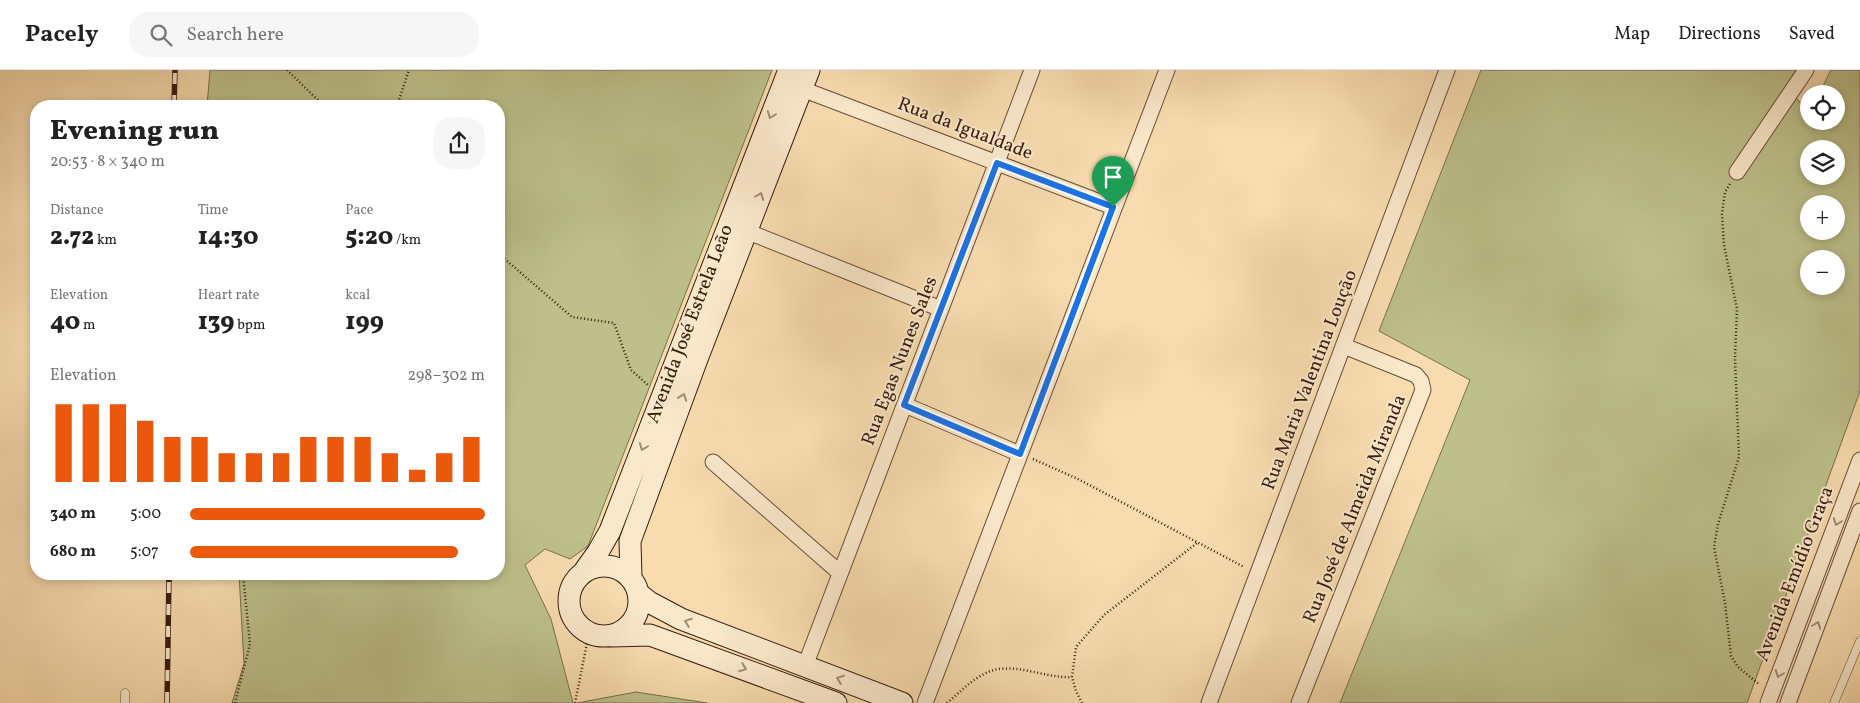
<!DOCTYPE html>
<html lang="en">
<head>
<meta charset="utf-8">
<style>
	:root { --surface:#fff; --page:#f6f6f6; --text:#222; --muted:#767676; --line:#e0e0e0; --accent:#ea580c }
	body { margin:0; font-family:Vollkorn,serif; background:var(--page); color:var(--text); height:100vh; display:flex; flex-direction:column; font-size:19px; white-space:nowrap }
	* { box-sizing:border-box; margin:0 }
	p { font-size:16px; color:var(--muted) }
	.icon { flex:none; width:28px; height:28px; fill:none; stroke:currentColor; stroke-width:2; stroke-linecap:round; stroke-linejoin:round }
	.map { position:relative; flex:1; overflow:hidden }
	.side { position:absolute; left:30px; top:30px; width:475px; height:480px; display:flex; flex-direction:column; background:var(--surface); border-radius:20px; box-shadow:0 2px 8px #0003 }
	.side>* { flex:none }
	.buttons { position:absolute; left:1800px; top:15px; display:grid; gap:10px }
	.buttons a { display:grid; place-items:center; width:45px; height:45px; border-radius:50%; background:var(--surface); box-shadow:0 2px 8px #0003; font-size:25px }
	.pin { position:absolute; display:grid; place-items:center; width:42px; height:42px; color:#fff; margin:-51px -21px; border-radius:50% 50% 50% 0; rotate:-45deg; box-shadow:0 0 5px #0007 }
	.pin .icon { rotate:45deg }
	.round { display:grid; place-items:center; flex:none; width:52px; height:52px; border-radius:20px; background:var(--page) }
	.overview { display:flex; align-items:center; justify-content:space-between; height:85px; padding:0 20px }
	h1 { font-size:28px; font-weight:800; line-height:38px }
	.stats { display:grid; grid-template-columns:repeat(3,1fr); gap:8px; height:85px; padding:5px 20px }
	.stats div { display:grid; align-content:center }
	.stats b { font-size:25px; font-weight:800 }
	.stats small { font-size:14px; font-weight:400 }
	.stats p { font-size:14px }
	.chart { height:140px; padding:10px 20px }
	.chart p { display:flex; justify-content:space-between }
	.chart svg { width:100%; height:90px; margin-top:5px; stroke:var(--accent); stroke-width:6 }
	ul { padding:0 20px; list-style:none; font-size:16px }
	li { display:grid; grid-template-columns:80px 60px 1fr; align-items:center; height:38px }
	li i { height:12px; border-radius:6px; background:var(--accent) }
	header { display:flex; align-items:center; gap:30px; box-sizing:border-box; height:70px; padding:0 25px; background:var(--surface); border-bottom:1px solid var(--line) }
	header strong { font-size:24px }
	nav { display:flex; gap:28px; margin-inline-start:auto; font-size:18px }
	.search { width:350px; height:45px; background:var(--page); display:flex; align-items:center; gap:12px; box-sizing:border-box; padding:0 18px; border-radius:20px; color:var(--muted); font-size:19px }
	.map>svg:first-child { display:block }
	.green { fill:#bdc08b; stroke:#7b6e4c; fill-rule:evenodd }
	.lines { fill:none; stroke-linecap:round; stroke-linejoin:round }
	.lane-casing { stroke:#694c36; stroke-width:9 }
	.street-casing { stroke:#694c36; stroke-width:17 }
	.secondary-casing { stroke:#391c0d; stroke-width:23 }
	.path { stroke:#391c0d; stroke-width:2.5; stroke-dasharray:1 2.5; stroke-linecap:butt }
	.lane { stroke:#fae8cb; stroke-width:8 }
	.street { stroke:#fae8cb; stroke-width:15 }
	.secondary { stroke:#fae8cb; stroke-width:21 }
	.rail-casing { stroke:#391c0d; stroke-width:5.5 }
	.rail { stroke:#fae8cb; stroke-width:4; stroke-dasharray:11; stroke-linecap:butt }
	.oneway { stroke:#a38c76 }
	.route-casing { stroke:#fff; stroke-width:10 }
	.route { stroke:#1a73e8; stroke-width:6 }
	.labels { text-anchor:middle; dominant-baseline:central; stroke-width:4; stroke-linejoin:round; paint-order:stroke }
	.street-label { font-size:19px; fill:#391c0d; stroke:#fae8cb }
</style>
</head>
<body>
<header>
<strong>Pacely</strong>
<div class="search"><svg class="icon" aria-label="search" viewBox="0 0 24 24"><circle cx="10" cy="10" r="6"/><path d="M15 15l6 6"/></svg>Search here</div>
<nav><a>Map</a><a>Directions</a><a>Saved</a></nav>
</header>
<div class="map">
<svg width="1860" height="633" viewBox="0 0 1860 633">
	<rect width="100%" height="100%" fill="#f8dcaf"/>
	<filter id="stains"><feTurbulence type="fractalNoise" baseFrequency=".004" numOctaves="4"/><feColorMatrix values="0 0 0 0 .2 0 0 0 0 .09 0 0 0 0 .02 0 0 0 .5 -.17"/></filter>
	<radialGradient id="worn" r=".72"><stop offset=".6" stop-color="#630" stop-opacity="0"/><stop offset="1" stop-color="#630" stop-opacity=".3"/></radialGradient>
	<!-- green -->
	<path class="green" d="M 210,0 L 772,0 L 588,476 L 570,489 L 545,479 L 525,495 L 551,549 L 573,633 L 232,633 L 244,594 L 239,504 L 499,504 L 499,36 L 207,36 Z
		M 1481,0 L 1796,0 L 1786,16 L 1809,43 L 1809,51 L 1836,51 L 1836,24 L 1819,24 L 1831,0 L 1860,0 L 1860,321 L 1747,633 L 1340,633 L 1470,310 L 1379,261 ZM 1809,79 L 1836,79 L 1836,106 L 1809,106 ZM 1809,134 L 1836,134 L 1836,161 L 1809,161 ZM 1809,189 L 1836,189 L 1836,216 L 1809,216 Z
		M 636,622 L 707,633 L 577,633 Z"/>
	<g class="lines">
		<!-- lane casing -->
		<g class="lane-casing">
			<path id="lane" d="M 125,633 L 125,623
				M 1834,633 L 1860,571"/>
		</g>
		<!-- street casing -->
		<g class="street-casing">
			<path id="street" d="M 802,19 L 1113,137
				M 1737,102 L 1806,0
				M 746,161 L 941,239
				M 905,335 L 1020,384
				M 713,392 L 840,503
				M 805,596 L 1032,0
				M 925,633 L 1167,0
				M 1209,633 L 1447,0
				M 1299,633 L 1423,320 L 1421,311 L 1416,305 L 1344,276
				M 1768,633 L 1860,390
				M 1788,633 L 1860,441"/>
		</g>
		<!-- secondary casing -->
		<g class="secondary-casing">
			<path id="secondary" d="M569 531a35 35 0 1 1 70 0a35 35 0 1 1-70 0Z
				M 583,503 L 598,482 L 610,461 L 789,0
				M 631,507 L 630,471 L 697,289 L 809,0
				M 639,524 L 649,532 L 681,549 L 902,633
				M 612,566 L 650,565 L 836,633"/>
		</g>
		<!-- path -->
		<path class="path" d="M 287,0 L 324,36
			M 397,36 L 409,0
			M 1730,114 L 1725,122 L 1722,144 L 1724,175 L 1737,239 L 1735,288 L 1739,387 L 1718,454 L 1714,477 L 1725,533 L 1731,586 L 1738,597 L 1760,615
			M 499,184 L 572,247 L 614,253 L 631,300 L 648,315
			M 1033,389 L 1078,409 L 1244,497
			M 235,633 L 250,574 L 243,504
			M 575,633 L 589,563
			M 947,633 C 958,624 970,611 984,604 C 1010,589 1044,609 1072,607
			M 1082,633 L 1076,621 L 1072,607 L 1076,577 L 1104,545 L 1197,473"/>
		<!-- lane -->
		<use href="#lane" class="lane"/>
		<!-- street -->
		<use href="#street" class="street"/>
		<!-- secondary -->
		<use href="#secondary" class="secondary"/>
		<!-- rail casing -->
		<g class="rail-casing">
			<path id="rail" d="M 174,36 L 175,0
				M 167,633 L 169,504"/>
		</g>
		<!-- rail -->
		<use href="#rail" class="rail"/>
	</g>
	<!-- one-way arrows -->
	<defs><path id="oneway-chevron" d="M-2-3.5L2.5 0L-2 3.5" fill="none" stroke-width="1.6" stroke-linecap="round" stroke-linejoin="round" transform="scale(1.25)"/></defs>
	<g class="oneway">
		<use href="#oneway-chevron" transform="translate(771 45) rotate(111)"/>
		<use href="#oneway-chevron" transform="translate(760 126) rotate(-69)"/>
		<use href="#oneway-chevron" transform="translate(683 327) rotate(-70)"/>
		<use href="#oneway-chevron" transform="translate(643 377) rotate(111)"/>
		<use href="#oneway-chevron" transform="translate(1837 452) rotate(111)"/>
		<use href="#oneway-chevron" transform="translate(688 552) rotate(-159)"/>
		<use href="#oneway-chevron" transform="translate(1817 555) rotate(-69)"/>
		<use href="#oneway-chevron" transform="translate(743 598) rotate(21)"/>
		<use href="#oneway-chevron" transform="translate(1779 604) rotate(111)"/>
		<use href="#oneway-chevron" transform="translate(840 609) rotate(-159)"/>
	</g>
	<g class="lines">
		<!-- route casing -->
		<g class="route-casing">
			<path id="route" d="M 997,93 L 1113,137 L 1020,384 L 904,335 Z"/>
		</g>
		<!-- route -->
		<use href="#route" class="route"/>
	</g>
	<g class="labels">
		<!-- street labels -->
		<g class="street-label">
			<text transform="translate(965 59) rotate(21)">Rua da Igualdade</text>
			<text transform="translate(690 254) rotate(-69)">Avenida José Estrela Leão</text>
			<text transform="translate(900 291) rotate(-69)">Rua Egas Nunes Sales</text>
			<text transform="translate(1310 310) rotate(-69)">Rua Maria Valentina Loução</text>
			<text transform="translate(1355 439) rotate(-68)">Rua José de Almeida Miranda</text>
			<text transform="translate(1795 504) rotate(-69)">Avenida Emídio Graça</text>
		</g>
	</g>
	<rect width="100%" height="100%" filter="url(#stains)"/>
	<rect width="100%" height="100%" fill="url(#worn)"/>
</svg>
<div class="buttons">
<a><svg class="icon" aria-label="locate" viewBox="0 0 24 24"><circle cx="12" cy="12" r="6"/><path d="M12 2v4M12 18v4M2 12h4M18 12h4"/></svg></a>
<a><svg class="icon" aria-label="layers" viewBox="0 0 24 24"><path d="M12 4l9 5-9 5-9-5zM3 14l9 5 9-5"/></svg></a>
<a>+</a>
<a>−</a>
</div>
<div class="pin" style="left:1113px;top:137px;background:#1e9e55"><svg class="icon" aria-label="arrive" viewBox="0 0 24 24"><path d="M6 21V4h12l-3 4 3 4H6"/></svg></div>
<section class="side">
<div class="overview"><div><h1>Evening run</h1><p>20:53 · 8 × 340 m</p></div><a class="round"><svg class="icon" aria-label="share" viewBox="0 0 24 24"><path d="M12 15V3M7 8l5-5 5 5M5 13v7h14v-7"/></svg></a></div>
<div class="stats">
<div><p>Distance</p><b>2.72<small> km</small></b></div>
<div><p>Time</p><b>14:30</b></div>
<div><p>Pace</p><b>5:20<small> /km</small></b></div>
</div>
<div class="stats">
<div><p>Elevation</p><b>40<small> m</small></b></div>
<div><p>Heart rate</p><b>139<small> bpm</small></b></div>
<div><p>kcal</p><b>199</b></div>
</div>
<div class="chart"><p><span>Elevation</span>298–302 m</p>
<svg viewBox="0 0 160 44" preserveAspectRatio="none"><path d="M5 44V6M15 44V6M25 44V6M35 44V14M45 44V22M55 44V22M65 44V30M75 44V30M85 44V30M95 44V22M105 44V22M115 44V22M125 44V30M135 44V38M145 44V30M155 44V22"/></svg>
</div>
<ul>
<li><b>340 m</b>5:00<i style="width:100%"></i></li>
<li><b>680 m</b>5:07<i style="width:91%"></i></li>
</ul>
</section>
</div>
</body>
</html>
